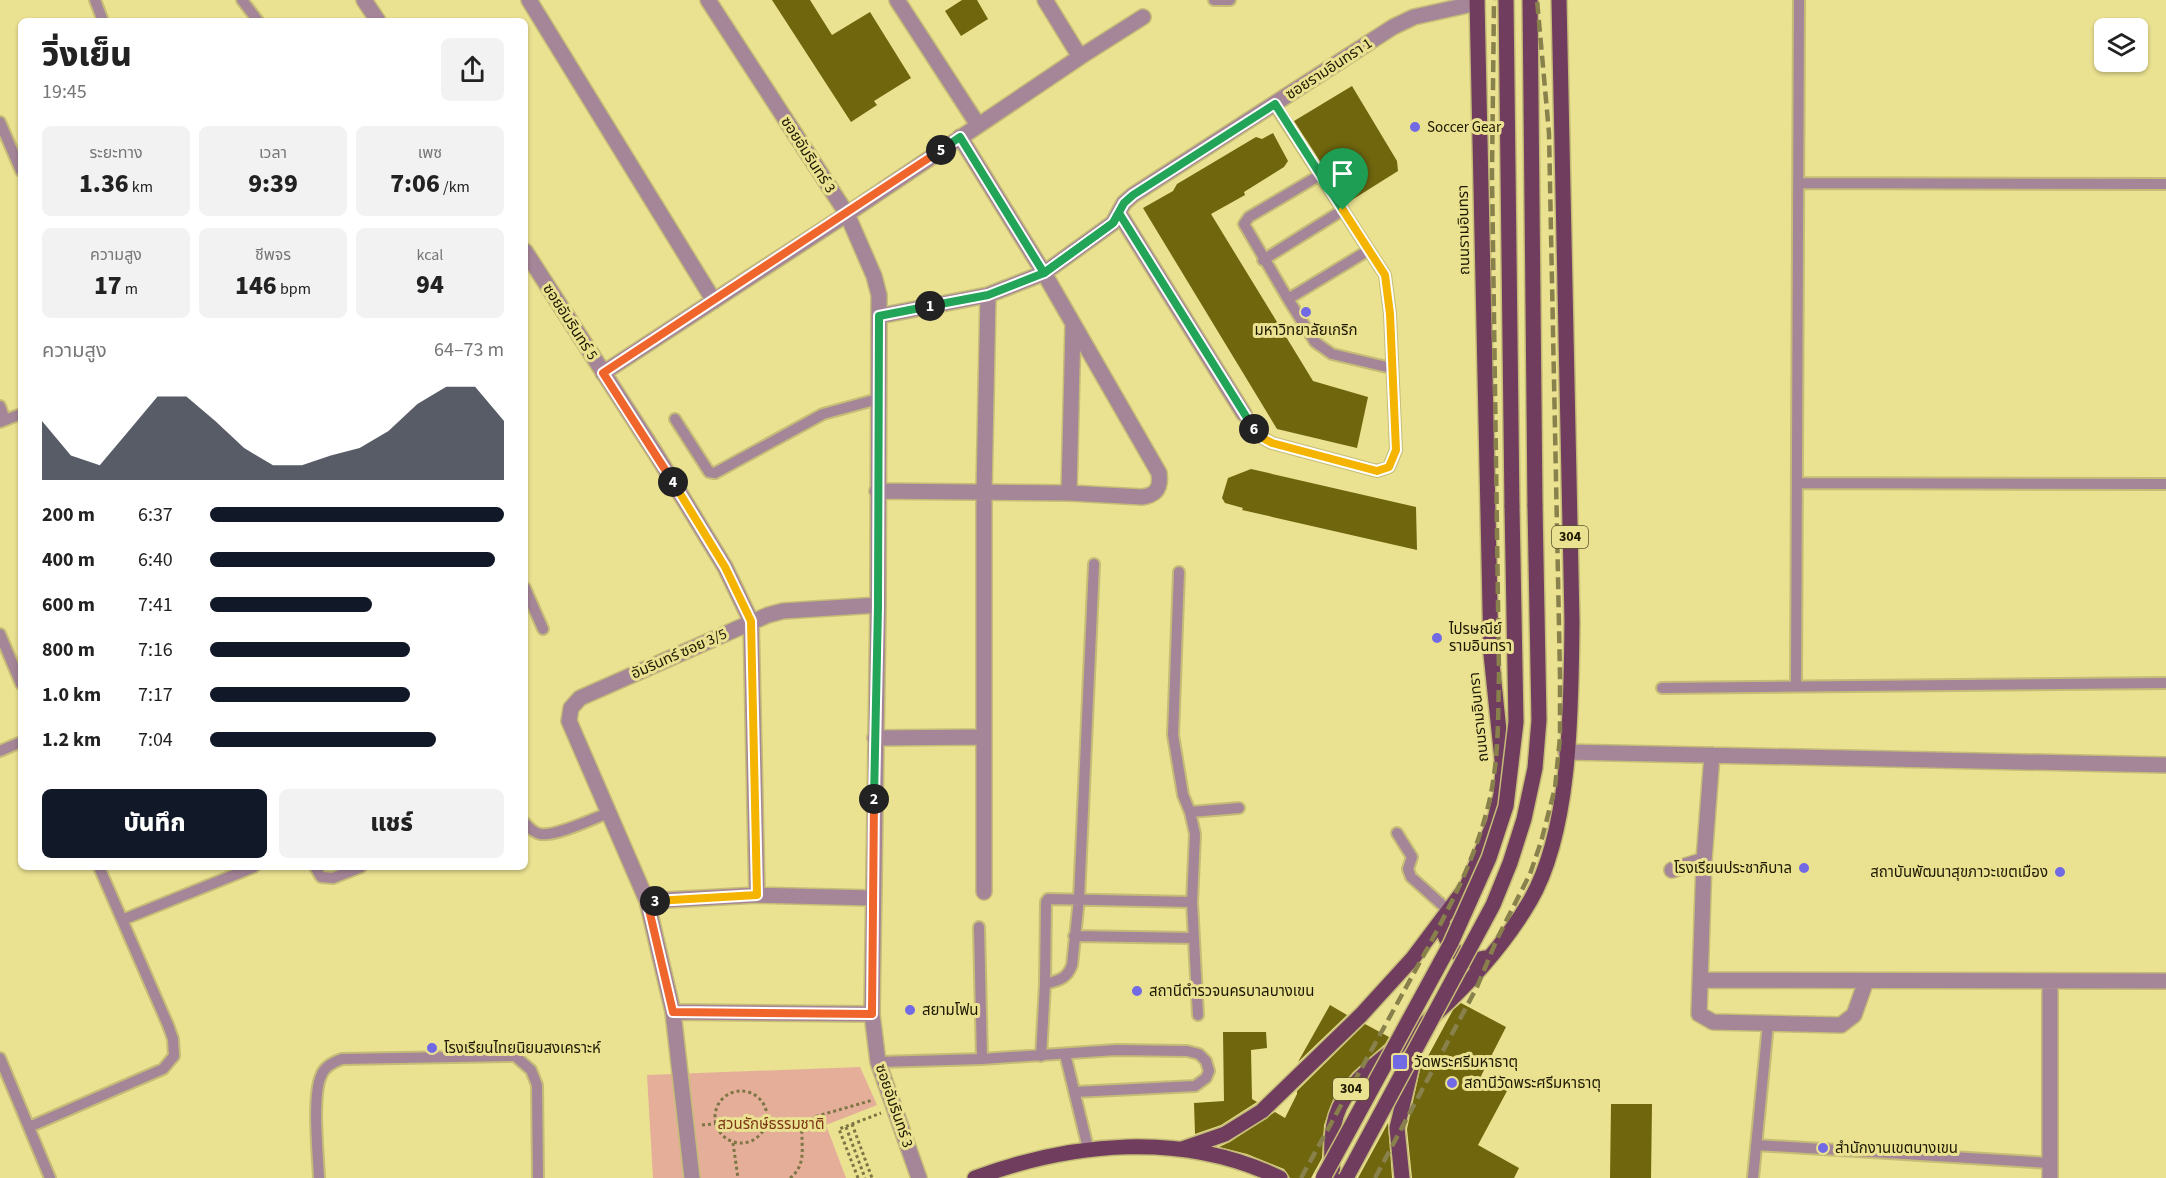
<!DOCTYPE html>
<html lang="th">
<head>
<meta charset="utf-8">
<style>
	:root { --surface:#fff; --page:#f2f2f2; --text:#222; --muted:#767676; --accent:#111827 }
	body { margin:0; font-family:"Source Sans 3","Noto Sans Thai",sans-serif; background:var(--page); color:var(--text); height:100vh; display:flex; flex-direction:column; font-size:22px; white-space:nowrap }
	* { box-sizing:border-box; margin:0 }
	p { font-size:20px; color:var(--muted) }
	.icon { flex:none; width:33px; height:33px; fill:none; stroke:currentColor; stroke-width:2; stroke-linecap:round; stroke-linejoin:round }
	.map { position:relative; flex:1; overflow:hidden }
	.side { position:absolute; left:18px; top:18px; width:510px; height:852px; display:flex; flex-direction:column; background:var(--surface); border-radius:9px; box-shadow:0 2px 4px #0004 }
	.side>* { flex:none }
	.buttons { position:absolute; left:2094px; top:18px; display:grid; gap:12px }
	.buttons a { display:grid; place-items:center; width:54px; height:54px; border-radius:9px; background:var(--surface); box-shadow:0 2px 4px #0004; font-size:30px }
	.pin { position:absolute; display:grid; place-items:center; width:51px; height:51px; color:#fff; margin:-62px -26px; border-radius:50% 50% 50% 0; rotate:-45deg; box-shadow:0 0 6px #0007 }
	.pin .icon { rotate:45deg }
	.km { position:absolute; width:30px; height:30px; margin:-15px; border-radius:50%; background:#222; color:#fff; font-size:16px; line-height:30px; text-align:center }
	.round { display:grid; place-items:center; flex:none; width:63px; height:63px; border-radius:9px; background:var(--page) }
	.head { display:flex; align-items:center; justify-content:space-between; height:102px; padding:0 24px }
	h1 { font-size:33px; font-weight:800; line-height:45px }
	.figures { display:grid; grid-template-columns:repeat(3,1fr); gap:9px; height:102px; padding:6px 24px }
	.figures div { display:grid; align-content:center; border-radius:9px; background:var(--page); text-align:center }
	.figures b { font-size:26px; font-weight:800 }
	.figures small { font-size:16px; font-weight:400 }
	.figures p { font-size:16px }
	.chart { height:168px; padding:12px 24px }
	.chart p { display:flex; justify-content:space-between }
	.chart svg { width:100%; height:108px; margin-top:6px; fill:var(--accent); opacity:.7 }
	.button { display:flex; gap:12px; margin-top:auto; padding:12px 24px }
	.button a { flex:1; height:69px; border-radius:9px; background:var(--accent); color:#fff; font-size:24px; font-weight:800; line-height:69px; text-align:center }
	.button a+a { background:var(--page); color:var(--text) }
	ul { padding:0 24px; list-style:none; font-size:20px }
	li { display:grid; grid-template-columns:96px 72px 1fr; align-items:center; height:45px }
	li i { height:15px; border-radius:8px; background:var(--accent) }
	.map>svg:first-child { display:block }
	.green { fill:#e4ae99 }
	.building { fill:#70660e }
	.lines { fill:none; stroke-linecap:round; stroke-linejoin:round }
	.lane-casing { stroke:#c5bd77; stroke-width:14 }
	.street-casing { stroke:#c5bd77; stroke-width:18 }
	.primary-casing { stroke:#c5bd77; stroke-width:18 }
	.path { stroke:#7d7644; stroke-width:3; stroke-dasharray:3 3; stroke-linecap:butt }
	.lane { stroke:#a58598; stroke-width:10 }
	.street { stroke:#a58598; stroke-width:15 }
	.primary { stroke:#713d5e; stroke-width:15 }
	.rail { stroke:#88814c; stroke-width:4.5; stroke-dasharray:12 6; stroke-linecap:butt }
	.primary-bridge-casing { stroke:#c5bd77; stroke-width:18; stroke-linecap:butt }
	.primary-bridge { stroke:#713d5e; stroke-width:15 }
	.split-1-casing { stroke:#fff; stroke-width:12 }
	.split-2-casing { stroke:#fff; stroke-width:12 }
	.split-3-casing { stroke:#fff; stroke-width:12 }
	.split-4-casing { stroke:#fff; stroke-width:12 }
	.split-5-casing { stroke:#fff; stroke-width:12 }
	.split-6-casing { stroke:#fff; stroke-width:12 }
	.split-7-casing { stroke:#fff; stroke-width:12 }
	.split-1 { stroke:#22a559; stroke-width:8 }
	.split-2 { stroke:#22a559; stroke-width:8 }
	.split-3 { stroke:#f0652b; stroke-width:8 }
	.split-4 { stroke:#f5b400; stroke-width:8 }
	.split-5 { stroke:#f0652b; stroke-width:8 }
	.split-6 { stroke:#22a559; stroke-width:8 }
	.split-7 { stroke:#f5b400; stroke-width:8 }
	.poi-dot { fill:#726ae4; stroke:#eae191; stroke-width:2 }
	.labels { text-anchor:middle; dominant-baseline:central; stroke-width:6; stroke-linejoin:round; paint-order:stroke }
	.shield { fill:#eae191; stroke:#5a552c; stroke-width:1.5 }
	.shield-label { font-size:14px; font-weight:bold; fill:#1d1900 }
	.street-label { font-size:15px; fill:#1d1900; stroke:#eae191 }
	.poi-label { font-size:15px; fill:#1d1900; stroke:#eae191; text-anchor:start }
	.park-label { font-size:15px; fill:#7d3717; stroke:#eae191 }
</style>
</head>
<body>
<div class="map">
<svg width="2166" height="1178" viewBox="0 0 2166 1178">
	<rect width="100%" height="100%" fill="#eae191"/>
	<!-- green -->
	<path class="green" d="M 860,1067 L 877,1105 L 826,1125 L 846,1178 L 653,1178 L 647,1075 Z"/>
	<!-- building -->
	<path class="building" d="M 772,0 L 810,0 L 832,35 L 870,12 L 911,78 L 874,101 L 877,105 L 851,122 Z
		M 962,0 L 977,0 L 988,19 L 961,36 L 945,11 Z
		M 1352,86 L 1397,161 L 1398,171 L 1347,203 L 1294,121 Z
		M 1273,133 L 1288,161 L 1284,167 L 1244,192 L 1245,195 L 1211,214 L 1313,381 L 1368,397 L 1357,448 L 1277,429 L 1143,208 L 1173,191 L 1177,184 L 1256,137 L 1262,139 Z
		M 1251,469 L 1416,507 L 1417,550 L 1242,510 L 1243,508 L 1225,503 L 1222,498 L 1228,478 Z
		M 1461,1003 L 1506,1027 L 1481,1076 L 1507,1091 L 1478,1145 L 1519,1168 L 1514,1178 L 1412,1178 L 1407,1129 L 1423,1056 L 1427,1058 L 1453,1010 Z
		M 1330,1005 L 1347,1015 L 1298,1062 Z
		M 1365,1024 L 1389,1037 L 1385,1044 L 1353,1072 L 1335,1094 L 1324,1125 L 1322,1158 L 1311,1178 L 1290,1178 L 1284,1169 L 1247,1154 L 1219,1147 L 1230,1142 L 1275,1112 L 1285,1118 L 1297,1094 L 1297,1091 Z
		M 1223,1032 L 1266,1032 L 1267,1048 L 1251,1050 L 1252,1099 L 1257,1102 L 1221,1125 L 1195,1134 L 1194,1103 L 1224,1101 Z
		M 1611,1104 L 1652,1104 L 1651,1178 L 1610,1178 Z
		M 1388,1123 L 1392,1178 L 1358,1178 Z"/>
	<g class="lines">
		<!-- lane casing -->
		<g class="lane-casing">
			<path id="lane" d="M 95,0 L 103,21
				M 242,0 L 258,21
				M 1214,0 L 1230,0
				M 0,122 L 21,171
				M 1800,183 L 2166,184
				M 1369,250 L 1288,299 L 1315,342 L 1332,354 L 1391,368
				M 1263,260 L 1343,210
				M 1288,299 L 1244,224 L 1249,217 L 1320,175
				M 0,406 L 5,420
				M 1244,414 L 1261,437 L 1272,443 L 1377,471 L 1389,467 L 1396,450 L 1390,314 L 1385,275 L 1274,104
				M 675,419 L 709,472 L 715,473 L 823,414 L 878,399
				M 0,422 L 21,414
				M 1798,483 L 2166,484
				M 525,588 L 543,629
				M 0,634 L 21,684
				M 1796,686 L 1799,0
				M 1662,688 L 2166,683
				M 0,751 L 21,742
				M 1190,812 L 1239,808
				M 525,823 C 529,828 533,832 540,834 C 555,837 592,819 608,813
				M 1397,833 L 1412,857 L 1408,869 L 1411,877 L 1449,911
				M 315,867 L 321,877 L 333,878 L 361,867
				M 1192,902 L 1198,1015
				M 122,920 L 254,867
				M 979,927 L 982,1059
				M 1074,936 L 1194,938
				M 1045,984 L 1046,902 L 1048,899 L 1192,902 L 1195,834 L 1190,812 L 1183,795 L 1173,735 L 1179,572
				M 1065,1054 L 1088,1148
				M 1041,1056 L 1045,984 C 1059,980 1067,979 1072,965 L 1079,899 L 1094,564
				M 0,1058 L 50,1178
				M 878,1062 L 982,1059 L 1116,1050 L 1187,1051 L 1199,1054 L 1206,1061 L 1209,1071 L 1206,1078 L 1195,1086 L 1075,1092
				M 29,1127 L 163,1069 L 174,1056 L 173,1039 L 168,1025 L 99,867
				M 1756,1145 L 2050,1163
				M 319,1178 C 318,1154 312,1096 321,1076 C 324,1067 333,1062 342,1059 L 515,1056 L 531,1070 L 537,1085 L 538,1178
				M 1753,1178 L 1768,1024"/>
		</g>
		<!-- street casing -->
		<g class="street-casing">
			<path id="street" d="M 364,0 L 378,21
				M 529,0 L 714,301
				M 708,0 L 847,214 L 874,276 L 879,295 L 878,605 L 872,1014 L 878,1062 L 919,1178
				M 897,0 L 978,125
				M 1045,0 L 1080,57
				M 1119,213 L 1244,414
				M 525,251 L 656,454 L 725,567 L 751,621 L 757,895
				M 879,316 L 988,295 L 1044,273 L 1113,223 L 1124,203 L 1133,195 L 1393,27 L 1414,17 L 1477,3
				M 603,373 L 847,214 L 1080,57 L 1143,17
				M 877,491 L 1069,493 L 1142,497 C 1157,495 1161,488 1159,473 L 1044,273 L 960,137
				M 1069,493 L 1073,324
				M 875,738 L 984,737
				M 1566,752 L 2166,765
				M 1704,860 L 1699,1014 L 1713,1022 L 1841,1025 L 1854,1015 L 1866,981
				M 1672,870 L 1704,860 L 1712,755
				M 984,892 L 984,493 L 988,295
				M 647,901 L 757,895 L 873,898
				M 1701,980 L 2166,981
				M 2050,981 L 2050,1178
				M 673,1012 L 872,1014
				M 692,1178 L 673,1012 L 647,901 L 569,721 L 571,708 L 580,698 L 768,615 L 783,611 L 878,605"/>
		</g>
		<!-- primary casing -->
		<g class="primary-casing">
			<path id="primary" d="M 1506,0 L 1512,507
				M 1530,0 L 1535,506
				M 1442,920 C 1443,940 1452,951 1469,961 L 1490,957
				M 1182,1149 L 1225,1134 L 1262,1111 L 1361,1015 L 1413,958 L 1467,886 L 1494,823 L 1501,794 L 1503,769 L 1491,654 L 1477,0
				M 975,1178 C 1072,1142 1183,1131 1280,1178
				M 1333,1178 C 1331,1151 1329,1122 1344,1099 C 1362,1069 1395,1051 1420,1028 C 1461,992 1502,949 1530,901 C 1572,829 1571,704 1572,621 L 1559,0
				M 1402,1178 L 1397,1128 L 1414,1057"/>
		</g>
		<!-- path -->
		<path class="path" d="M715 1117a26 26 0 1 1 52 0a26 26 0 1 1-52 0Z
			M 852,1124 L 872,1178
			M 702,1125 L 715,1124
			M 846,1127 L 865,1178
			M 733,1143 L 738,1178
			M 790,1178 C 807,1165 801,1147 802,1128 L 814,1117 L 873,1100
			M 858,1178 L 839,1129 L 881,1113"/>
		<!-- lane -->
		<use href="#lane" class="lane"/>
		<!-- street -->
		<use href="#street" class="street"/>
		<!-- primary -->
		<use href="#primary" class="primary"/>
		<!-- rail -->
		<path class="rail" d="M 1301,1178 C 1335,1116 1370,1053 1404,991 C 1435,934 1469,877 1486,814 C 1499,769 1498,720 1499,674 L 1492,174 L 1494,0
			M 1375,1178 L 1477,987 L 1497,939 L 1530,874 L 1541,842 L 1555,788 L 1560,737 L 1560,676 L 1549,133 L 1537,0"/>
		<!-- primary-bridge casing -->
		<g class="primary-bridge-casing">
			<path id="primary-bridge" d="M 1323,1178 L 1451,943 L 1489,858 L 1506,806 L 1516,722 L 1512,507
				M 1346,1178 L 1493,905 L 1510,863 L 1524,819 L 1535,768 L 1539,720 L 1535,506"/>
		</g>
		<!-- primary-bridge -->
		<use href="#primary-bridge" class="primary-bridge"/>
	</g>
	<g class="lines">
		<!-- split-1 casing -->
		<g class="split-1-casing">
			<path id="split-1" d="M 930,306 L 988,295 L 1044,273 L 1113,223 L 1124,203 L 1133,195 L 1275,104 L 1343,210"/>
		</g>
		<!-- split-2 casing -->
		<g class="split-2-casing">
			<path id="split-2" d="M 874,799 L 878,606 L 879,316 L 930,306"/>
		</g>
		<!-- split-3 casing -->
		<g class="split-3-casing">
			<path id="split-3" d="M 655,901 L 647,901 L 673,1012 L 872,1014 L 874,799"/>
		</g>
		<!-- split-4 casing -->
		<g class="split-4-casing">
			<path id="split-4" d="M 655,901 L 757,895 L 751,621 L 725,567 L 673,482"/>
		</g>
		<!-- split-5 casing -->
		<g class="split-5-casing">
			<path id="split-5" d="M 673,482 L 603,373 L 941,150"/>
		</g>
		<!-- split-6 casing -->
		<g class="split-6-casing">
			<path id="split-6" d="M 941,150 L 960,137 L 1044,273 L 1113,223 L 1119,213 L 1254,429"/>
		</g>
		<!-- split-7 casing -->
		<g class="split-7-casing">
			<path id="split-7" d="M 1254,429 L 1261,437 L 1272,443 L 1377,471 L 1389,467 L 1396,450 L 1390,314 L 1385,275 L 1343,210"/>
		</g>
		<!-- split-1 -->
		<use href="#split-1" class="split-1"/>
		<!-- split-2 -->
		<use href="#split-2" class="split-2"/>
		<!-- split-3 -->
		<use href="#split-3" class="split-3"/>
		<!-- split-4 -->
		<use href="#split-4" class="split-4"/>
		<!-- split-5 -->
		<use href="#split-5" class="split-5"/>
		<!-- split-6 -->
		<use href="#split-6" class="split-6"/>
		<!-- split-7 -->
		<use href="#split-7" class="split-7"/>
	</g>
	<!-- markers -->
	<g class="poi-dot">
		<circle cx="1415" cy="127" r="6"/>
		<circle cx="1306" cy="312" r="6"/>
		<circle cx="1437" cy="638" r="6"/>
		<circle cx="1804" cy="868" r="6"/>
		<circle cx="2060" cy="872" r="6"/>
		<circle cx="1137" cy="991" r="6"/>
		<circle cx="910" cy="1010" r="6"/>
		<circle cx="432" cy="1048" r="6"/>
		<rect x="1392" y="1054" width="16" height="16" rx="3"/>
		<circle cx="1452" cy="1083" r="6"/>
		<circle cx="1823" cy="1148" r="6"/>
	</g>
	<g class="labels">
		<!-- shield labels -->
		<g class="shield">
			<rect x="1552" y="526" width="36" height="22" rx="4.5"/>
			<rect x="1333" y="1078" width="36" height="22" rx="4.5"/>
		</g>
		<g class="shield-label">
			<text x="1570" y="537">304</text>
			<text x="1351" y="1089">304</text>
		</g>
		<!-- street labels -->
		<g class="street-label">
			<text transform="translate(1329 69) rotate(-33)">ซอยรามอินทรา 1</text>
			<text transform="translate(808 155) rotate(57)">ซอยอัมรินทร์ 3</text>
			<text transform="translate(1464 230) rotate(-91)">ถนนรามอินทรา</text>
			<text transform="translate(570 322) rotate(57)">ซอยอัมรินทร์ 5</text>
			<text transform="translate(679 654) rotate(-24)">อัมรินทร์ ซอย 3/5</text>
			<text transform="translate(1479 717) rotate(-96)">ถนนรามอินทรา</text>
			<text transform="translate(894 1106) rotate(71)">ซอยอัมรินทร์ 3</text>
		</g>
		<!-- poi labels -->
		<g class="poi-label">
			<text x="1427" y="127">Soccer Gear</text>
			<text x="1306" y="330" text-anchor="middle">มหาวิทยาลัยเกริก</text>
			<text x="1449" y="629">ไปรษณีย์<tspan x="1449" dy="17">รามอินทรา</tspan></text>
			<text x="1792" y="868" text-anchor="end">โรงเรียนประชาภิบาล</text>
			<text x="2048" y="872" text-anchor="end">สถาบันพัฒนาสุขภาวะเขตเมือง</text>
			<text x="1149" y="991">สถานีตำรวจนครบาลบางเขน</text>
			<text x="922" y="1010">สยามโฟน</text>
			<text x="444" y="1048">โรงเรียนไทยนิยมสงเคราะห์</text>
			<text x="1414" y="1062">วัดพระศรีมหาธาตุ</text>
			<text x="1464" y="1083">สถานีวัดพระศรีมหาธาตุ</text>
			<text x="1835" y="1148">สำนักงานเขตบางเขน</text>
		</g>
		<!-- park labels -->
		<g class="park-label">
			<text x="771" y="1124">สวนรักษ์ธรรมชาติ</text>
		</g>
	</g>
</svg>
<div class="buttons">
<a><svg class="icon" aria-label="layers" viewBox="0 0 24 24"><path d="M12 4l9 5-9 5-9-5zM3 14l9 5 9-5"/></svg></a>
</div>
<div class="pin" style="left:1343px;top:210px;background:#1e9e55"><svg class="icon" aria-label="arrive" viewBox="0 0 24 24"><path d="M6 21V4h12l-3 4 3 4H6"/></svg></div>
<b class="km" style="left:930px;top:306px">1</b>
<b class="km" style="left:874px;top:799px">2</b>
<b class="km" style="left:655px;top:901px">3</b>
<b class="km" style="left:673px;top:482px">4</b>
<b class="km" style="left:941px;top:150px">5</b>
<b class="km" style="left:1254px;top:429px">6</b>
<section class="side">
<div class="head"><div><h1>วิ่งเย็น</h1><p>19:45</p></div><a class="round"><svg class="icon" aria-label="share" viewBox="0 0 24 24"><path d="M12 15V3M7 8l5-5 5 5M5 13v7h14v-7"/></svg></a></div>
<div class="figures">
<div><p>ระยะทาง</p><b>1.36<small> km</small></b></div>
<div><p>เวลา</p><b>9:39</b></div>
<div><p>เพซ</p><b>7:06<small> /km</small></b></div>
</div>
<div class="figures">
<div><p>ความสูง</p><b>17<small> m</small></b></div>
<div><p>ชีพจร</p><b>146<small> bpm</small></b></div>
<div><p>kcal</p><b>94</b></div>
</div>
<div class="chart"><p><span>ความสูง</span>64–73 m</p>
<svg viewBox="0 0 160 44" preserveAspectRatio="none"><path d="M0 44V20L10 34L20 38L30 24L40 10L50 10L60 20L70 31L80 38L90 38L100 34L110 31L120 24L130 13L140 6L150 6L160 20V44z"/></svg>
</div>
<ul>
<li><b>200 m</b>6:37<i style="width:100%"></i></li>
<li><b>400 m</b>6:40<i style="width:97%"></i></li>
<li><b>600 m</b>7:41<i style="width:55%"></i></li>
<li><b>800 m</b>7:16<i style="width:68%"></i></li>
<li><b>1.0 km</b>7:17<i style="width:68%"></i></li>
<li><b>1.2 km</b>7:04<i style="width:77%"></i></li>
</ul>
<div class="button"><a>บันทึก</a><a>แชร์</a></div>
</section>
</div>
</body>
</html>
